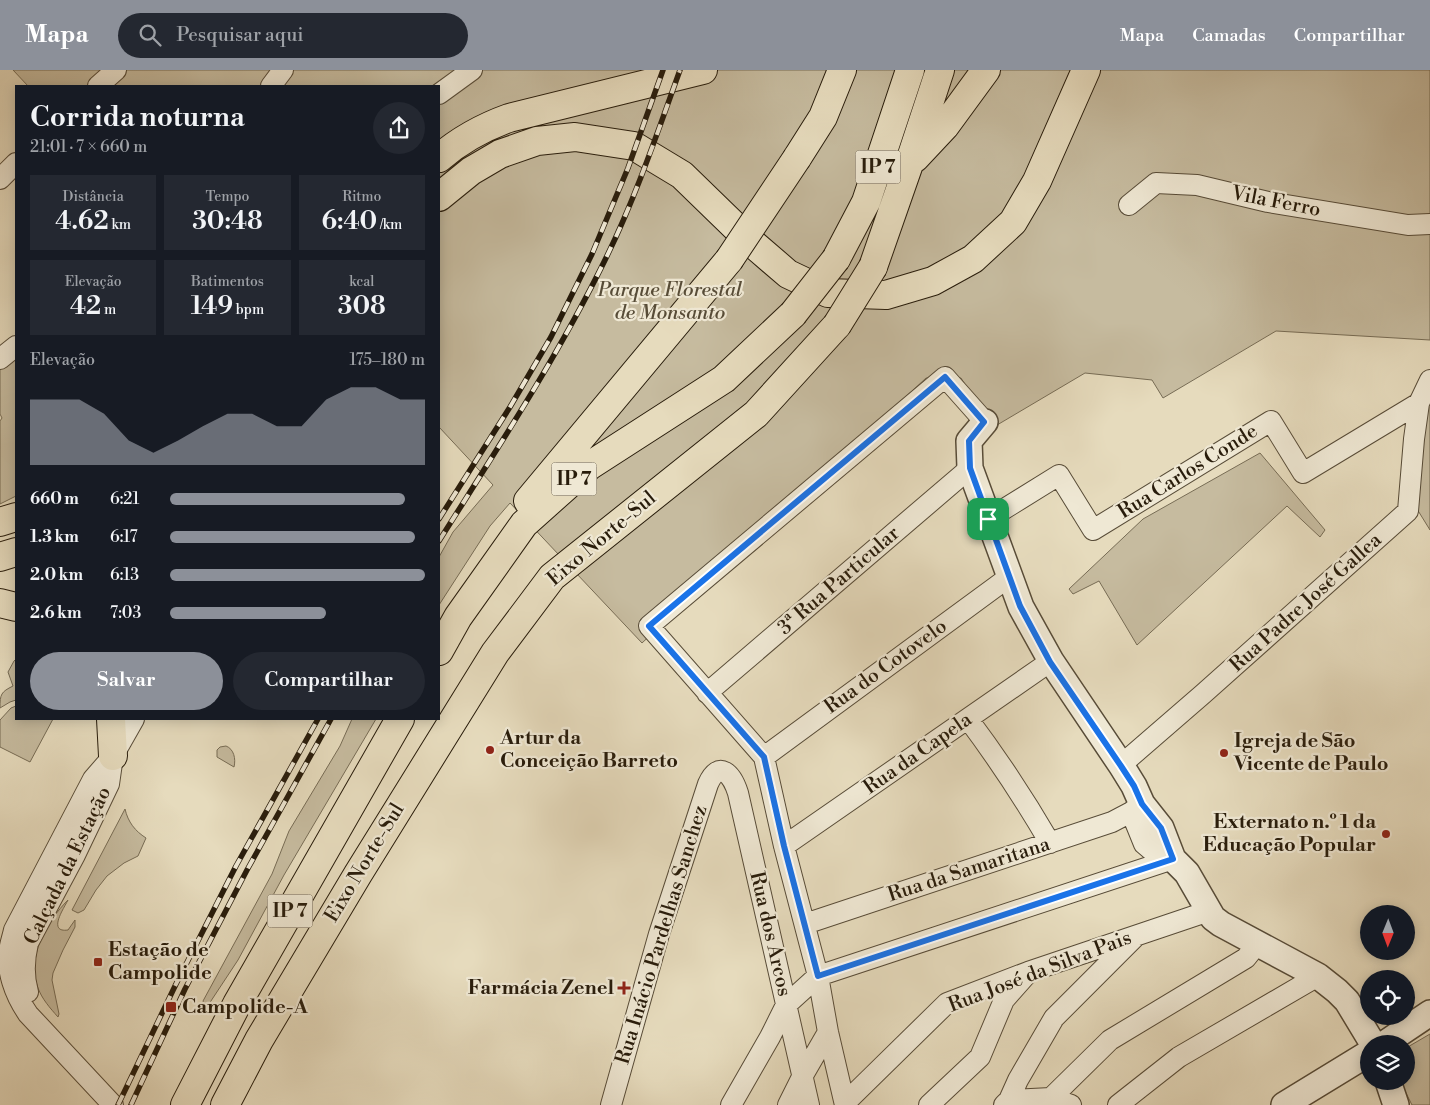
<!DOCTYPE html>
<html lang="pt">
<head>
<meta charset="utf-8">
<style>
	:root { --surface:#171b24; --page:#242831; --text:#f1f3f6; --muted:#9ea1a6; --accent:#8c9099 }
	body { margin:0; font-family:"Libre Bodoni",serif; background:var(--page); color:var(--text); height:100vh; display:flex; flex-direction:column; font-size:19px; white-space:nowrap }
	* { box-sizing:border-box; margin:0 }
	p { font-size:16px; color:var(--muted) }
	.icon { flex:none; width:28px; height:28px; fill:none; stroke:currentColor; stroke-width:2; stroke-linecap:round; stroke-linejoin:round }
	.map { position:relative; flex:1; overflow:hidden }
	.drawer { position:absolute; left:15px; top:15px; width:425px; height:635px; display:flex; flex-direction:column; background:var(--surface); border-radius:0px; box-shadow:0 2px 12px #0003 }
	.drawer>* { flex:none }
	.needle { width:32px; rotate:181deg }
	.controls { position:absolute; left:1360px; top:835px; display:grid; gap:10px }
	.controls a { display:grid; place-items:center; width:55px; height:55px; border-radius:50%; background:var(--surface); box-shadow:0 2px 12px #0003; font-size:25px }
	.pin { position:absolute; display:grid; place-items:center; width:42px; height:42px; color:#fff; margin:-21px; border-radius:10px; box-shadow:0 2px 8px #0006 }
	.round { display:grid; place-items:center; flex:none; width:52px; height:52px; border-radius:26px; background:var(--page) }
	.headline { display:flex; align-items:center; justify-content:space-between; height:85px; padding:0 15px }
	h1 { font-size:28px; font-weight:600; line-height:38px }
	.figures { display:grid; grid-template-columns:repeat(3,1fr); gap:8px; height:85px; padding:5px 15px }
	.figures div { display:grid; align-content:center; border-radius:0px; background:var(--page); text-align:center }
	.figures b { font-size:25px; font-weight:600 }
	.figures small { font-size:14px; font-weight:400 }
	.figures p { font-size:14px }
	.chart { height:140px; padding:10px 15px }
	.chart p { display:flex; justify-content:space-between }
	.chart svg { width:100%; height:90px; margin-top:5px; fill:var(--accent); opacity:.7 }
	.action { display:flex; gap:10px; margin-top:auto; padding:10px 15px }
	.action a { flex:1; height:58px; border-radius:30px; background:var(--accent); color:#fff; font-size:20px; font-weight:600; line-height:58px; text-align:center }
	.action a+a { background:var(--page); color:var(--text) }
	ul { padding:0 15px; list-style:none; font-size:16px }
	li { display:grid; grid-template-columns:80px 60px 1fr; align-items:center; height:38px }
	li i { height:12px; border-radius:6px; background:var(--accent) }
	header { display:flex; align-items:center; gap:30px; box-sizing:border-box; height:70px; padding:0 25px; background:var(--accent); color:#fff }
	header strong { font-size:24px }
	nav { display:flex; gap:28px; margin-inline-start:auto; font-size:18px }
	.search { width:350px; height:45px; background:var(--page); display:flex; align-items:center; gap:12px; box-sizing:border-box; padding:0 18px; border-radius:28px; color:var(--muted); font-size:19px }
	.map>svg:first-child { display:block }
	.green { fill:#c6bb9f; stroke:#776c55 }
	.lines { fill:none; stroke-linecap:round; stroke-linejoin:round }
	.minor-casing { stroke:#584c38; stroke-width:22 }
	.tertiary-casing { stroke:#584c38; stroke-width:28 }
	.primary-casing { stroke:#281c0b; stroke-width:30 }
	.trunk-casing { stroke:#281c0b; stroke-width:30 }
	.minor { stroke:#efe8d4; stroke-width:20 }
	.tertiary { stroke:#efe8d4; stroke-width:25 }
	.primary { stroke:#e6dbbd; stroke-width:28 }
	.trunk { stroke:#e6dbbd; stroke-width:28 }
	.rail-casing { stroke:#281c0b; stroke-width:5.5 }
	.rail { stroke:#efe8d4; stroke-width:4; stroke-dasharray:11; stroke-linecap:butt }
	.trunk-bridge-casing { stroke:#281c0b; stroke-width:30; stroke-linecap:butt }
	.trunk-bridge { stroke:#e6dbbd; stroke-width:28 }
	.route-casing { stroke:#fff; stroke-width:10 }
	.route { stroke:#1a73e8; stroke-width:6 }
	.poi-dot { fill:#8f2418; stroke:#efe8d4; stroke-width:2 }
	.labels { text-anchor:middle; dominant-baseline:central; stroke-width:4.5; stroke-linejoin:round; paint-order:stroke }
	.shield { fill:#efe8d4; stroke:#645947; stroke-width:1 }
	.shield-label { font-size:19px; font-weight:bold; fill:#281c0b }
	.street-label { font-size:20px; fill:#281c0b; stroke:#efe8d4 }
	.park-label { font-size:20px; font-style:italic; fill:#574c37; stroke:#efe8d4 }
	.poi-label { font-size:20px; font-weight:bold; fill:#281c0b; stroke:#efe8d4; text-anchor:start }
</style>
</head>
<body>
<header>
<strong>Mapa</strong>
<div class="search"><svg class="icon" aria-label="search" viewBox="0 0 24 24"><circle cx="10" cy="10" r="6"/><path d="M15 15l6 6"/></svg>Pesquisar aqui</div>
<nav><a>Mapa</a><a>Camadas</a><a>Compartilhar</a></nav>
</header>
<div class="map">
<svg width="1430" height="1035" viewBox="0 0 1430 1035">
	<rect width="100%" height="100%" fill="#e6dbbd"/>
	<filter id="stains"><feTurbulence type="fractalNoise" baseFrequency=".004" numOctaves="4"/><feColorMatrix values="0 0 0 0 .2 0 0 0 0 .09 0 0 0 0 .02 0 0 0 .5 -.17"/></filter>
	<radialGradient id="worn" r=".72"><stop offset=".6" stop-color="#630" stop-opacity="0"/><stop offset="1" stop-color="#630" stop-opacity=".3"/></radialGradient>
	<!-- green -->
	<path class="green" d="M 13,0 L 1430,0 L 1430,270 L 1276,261 L 1163,328 L 1152,310 L 1085,303 L 992,358 L 961,308 L 926,308 L 642,573 L 510,433 L 490,456 L 439,535 L 439,487 L 453,462 L 493,415 L 439,357 L 439,16 L 28,16 Z
		M 16,279 L 16,426 L 0,434 L 0,351 L 2,348 L 0,344 L 0,293 Z
		M 1430,323 L 1430,460 L 1417,439 L 1416,345 Z
		M 1260,383 L 1325,460 L 1320,467 L 1287,436 L 1137,575 L 1099,511 L 1073,524 L 1069,519 L 1143,449 Z
		M 16,589 L 16,630 L 10,632 L 0,638 C 0,624 1,622 13,616 L 8,602 L 14,591 Z
		M 16,636 L 16,649 L 53,649 L 30,692 L 0,677 L 0,650 L 11,638 Z
		M 352,649 L 376,649 L 284,805 L 238,890 L 205,940 L 203,931 L 272,804 L 289,761 L 340,676 Z
		M 226,676 C 234,679 236,689 234,697 L 217,687 L 217,680 L 220,677 Z
		M 125,739 C 128,752 135,761 146,768 L 138,786 L 124,793 L 107,806 L 96,820 L 84,840 L 78,843 L 72,840 Z
		M 68,830 C 64,838 47,863 68,860 L 75,850 L 75,857 L 63,880 L 53,903 L 52,910 L 59,944 L 58,947 C 50,938 42,929 38,918 C 26,887 47,851 68,830 Z
		M 1430,964 L 1430,1035 L 1412,1035 L 1400,1011 L 1406,1011 L 1406,978 Z"/>
	<g class="lines">
		<!-- minor casing -->
		<g class="minor-casing">
			<path id="minor" d="M 98,16 L 116,0
				M 271,16 L 283,0
				M 439,24 L 472,0
				M 0,109 L 16,93
				M 1129,135 L 1156,113 L 1197,115 L 1268,132 L 1408,155 L 1430,154
				M 0,289 L 16,276
				M 988,449 L 1059,405 L 1093,460 L 1271,351 L 1303,403 L 1419,333 L 1430,310
				M 707,623 L 970,398
				M 968,649 C 998,689 1025,730 1050,773
				M 764,687 L 1009,507
				M 1121,695 L 1203,624 L 1408,441 L 1414,369 L 1419,333
				M 1131,742 L 1144,774 L 1151,780 L 1173,789
				M 784,776 L 1051,591
				M 805,854 L 1112,752 L 1131,742 L 1142,734
				M 28,922 C 23,905 24,890 28,873 L 75,785 L 109,714 L 113,686
				M 1051,1028 L 1110,970 L 1246,888 L 1258,873
				M 1009,1030 L 1018,1010 L 1054,948 L 1134,868
				M 845,1033 L 947,933 L 1028,902 L 1209,841
				M 113,1035 L 28,944 C 15,925 5,900 10,876 C 11,871 13,865 14,860 L 93,709 L 113,686 L 134,649
				M 611,1035 L 659,864 L 708,714 C 719,689 732,704 738,723 L 809,1035
				M 731,1035 L 770,967 L 786,935 L 818,906 L 1173,789
				M 788,1035 L 802,1007 L 828,962
				M 845,1035 L 828,962 L 818,906 L 784,776 L 764,687 L 649,556 L 945,307 L 985,352
				M 929,1035 L 980,987 L 1004,930 L 1027,904
				M 1004,1035 L 1009,1030 L 1051,1028 L 1071,1035
				M 1118,1035 L 1179,987 L 1318,906"/>
		</g>
		<!-- tertiary casing -->
		<g class="tertiary-casing">
			<path id="tertiary" d="M 985,352 L 969,371 L 970,398 L 1021,537 L 1051,591 L 1121,695 L 1134,716 L 1142,734 L 1161,758 L 1173,789 L 1187,803 L 1213,848 L 1221,854 L 1318,906 L 1337,921 L 1347,931 L 1373,974
				M 1384,974 L 1430,943
				M 1388,1011 L 1396,1035
				M 1284,1035 L 1369,983"/>
		</g>
		<!-- primary casing -->
		<g class="primary-casing">
			<path id="primary" d="M 0,452 L 16,447
				M 0,487 L 16,482
				M 0,533 L 16,537
				M 111,649 L 113,686"/>
		</g>
		<!-- trunk casing -->
		<g class="trunk-casing">
			<path id="trunk" d="M 439,88 C 460,70 484,57 509,48 L 703,0
				M 797,88 L 823,47 L 842,0
				M 915,88 L 945,56 L 986,0
				M 439,127 L 471,101 L 500,84 L 537,71 L 575,67 L 634,76 L 682,105 L 752,173 L 788,204 L 828,223 L 886,225 L 933,211 L 973,189 L 1013,152 L 1037,111 L 1086,0
				M 836,189 L 866,132 L 910,0
				M 873,197 L 909,94 L 940,0
				M 528,431 L 729,190
				M 439,581 L 458,547 L 524,454 L 589,396 L 724,309 L 793,244
				M 185,1035 L 237,934 L 400,649
				M 225,1035 L 259,970 L 358,804 L 495,583 L 552,507 L 756,344 L 837,255"/>
		</g>
		<!-- minor -->
		<use href="#minor" class="minor"/>
		<!-- tertiary -->
		<use href="#tertiary" class="tertiary"/>
		<!-- primary -->
		<use href="#primary" class="primary"/>
		<!-- trunk -->
		<use href="#trunk" class="trunk"/>
		<!-- rail casing -->
		<g class="rail-casing">
			<path id="rail" d="M 439,449 L 510,337 L 551,267 L 592,184 L 628,98 L 663,0
				M 439,471 C 497,379 557,288 605,190 C 635,129 657,64 680,0
				M 118,1035 L 176,914 L 236,796 L 318,649
				M 131,1035 L 185,919 L 247,800 L 331,649"/>
		</g>
		<!-- rail -->
		<use href="#rail" class="rail"/>
		<!-- trunk-bridge casing -->
		<g class="trunk-bridge-casing">
			<path id="trunk-bridge" d="M 729,190 L 797,88
				M 793,244 L 836,189
				M 837,255 L 873,197"/>
		</g>
		<!-- trunk-bridge -->
		<use href="#trunk-bridge" class="trunk-bridge"/>
	</g>
	<g class="lines">
		<!-- route casing -->
		<g class="route-casing">
			<path id="route" d="M 945,307 L 984,352 L 969,371 L 970,398 L 1020,536 L 1050,592 L 1121,696 L 1134,716 L 1142,734 L 1161,758 L 1173,789 L 818,906 L 784,776 L 764,687 L 649,556 Z"/>
		</g>
		<!-- route -->
		<use href="#route" class="route"/>
	</g>
	<!-- markers -->
	<g class="poi-dot">
		<circle cx="490" cy="680" r="5"/>
		<circle cx="1224" cy="683" r="5"/>
		<circle cx="1386" cy="764" r="5"/>
		<rect x="93" y="887" width="10" height="10" rx="2.5"/>
		<path d="M621.5 910.5h5v5h5v5h-5v5h-5v-5h-5v-5h5z"/>
		<rect x="165" y="931" width="12" height="12" rx="2.5"/>
	</g>
	<g class="labels">
		<!-- shield labels -->
		<g class="shield">
			<rect x="855.5" y="80.5" width="45" height="33" rx="4"/>
			<rect x="551.5" y="392.5" width="45" height="33" rx="4"/>
			<rect x="267.5" y="824.5" width="45" height="33" rx="4"/>
		</g>
		<g class="shield-label">
			<text x="878" y="97">IP 7</text>
			<text x="574" y="409">IP 7</text>
			<text x="290" y="841">IP 7</text>
		</g>
		<!-- street labels -->
		<g class="street-label">
			<text transform="translate(1276 132) rotate(11)">Vila Ferro</text>
			<text transform="translate(1188 402) rotate(-32)">Rua Carlos Conde</text>
			<text transform="translate(602 469) rotate(-40)">Eixo Norte-Sul</text>
			<text transform="translate(839 511) rotate(-41)">3ª Rua Particular</text>
			<text transform="translate(1306 533) rotate(-42)">Rua Padre José Gallea</text>
			<text transform="translate(886 597) rotate(-36)">Rua do Cotovelo</text>
			<text transform="translate(918 684) rotate(-35)">Rua da Capela</text>
			<text transform="translate(365 793) rotate(-59)">Eixo Norte-Sul</text>
			<text transform="translate(68 796) rotate(-64)">Calçada da Estação</text>
			<text transform="translate(969 800) rotate(-18)">Rua da Samaritana</text>
			<text transform="translate(770 864) rotate(77)">Rua dos Arcos</text>
			<text transform="translate(662 865) rotate(-73)">Rua Inácio Pardelhas Sanchez</text>
			<text transform="translate(1040 902) rotate(-21)">Rua José da Silva Pais</text>
		</g>
		<!-- park labels -->
		<g class="park-label">
			<text x="670" y="220">Parque Florestal<tspan x="670" dy="23">de Monsanto</tspan></text>
		</g>
		<!-- poi labels -->
		<g class="poi-label">
			<text x="500" y="668">Artur da<tspan x="500" dy="23">Conceição Barreto</tspan></text>
			<text x="1234" y="671">Igreja de São<tspan x="1234" dy="23">Vicente de Paulo</tspan></text>
			<text x="1376" y="752" text-anchor="end">Externato n.º 1 da<tspan x="1376" dy="23">Educação Popular</tspan></text>
			<text x="108" y="880">Estação de<tspan x="108" dy="23">Campolide</tspan></text>
			<text x="614" y="918" text-anchor="end">Farmácia Zenel</text>
			<text x="182" y="937">Campolide-A</text>
		</g>
	</g>
	<rect width="100%" height="100%" filter="url(#stains)"/>
	<rect width="100%" height="100%" fill="url(#worn)"/>
</svg>
<div class="controls">
<a><svg class="needle" viewBox="-14 -14 28 28"><path d="M0-13l5 13h-10z" fill="#e53935"/><path d="M0 13l5-13h-10z" fill="#9ea1a6"/></svg></a>
<a><svg class="icon" aria-label="locate" viewBox="0 0 24 24"><circle cx="12" cy="12" r="6"/><path d="M12 2v4M12 18v4M2 12h4M18 12h4"/></svg></a>
<a><svg class="icon" aria-label="layers" viewBox="0 0 24 24"><path d="M12 4l9 5-9 5-9-5zM3 14l9 5 9-5"/></svg></a>
</div>
<div class="pin" style="left:988px;top:449px;background:#1e9e55"><svg class="icon" aria-label="arrive" viewBox="0 0 24 24"><path d="M6 21V4h12l-3 4 3 4H6"/></svg></div>
<section class="drawer">
<div class="headline"><div><h1>Corrida noturna</h1><p>21:01 · 7 × 660 m</p></div><a class="round"><svg class="icon" aria-label="share" viewBox="0 0 24 24"><path d="M12 15V3M7 8l5-5 5 5M5 13v7h14v-7"/></svg></a></div>
<div class="figures">
<div><p>Distância</p><b>4.62<small> km</small></b></div>
<div><p>Tempo</p><b>30:48</b></div>
<div><p>Ritmo</p><b>6:40<small> /km</small></b></div>
</div>
<div class="figures">
<div><p>Elevação</p><b>42<small> m</small></b></div>
<div><p>Batimentos</p><b>149<small> bpm</small></b></div>
<div><p>kcal</p><b>308</b></div>
</div>
<div class="chart"><p><span>Elevação</span>175–180 m</p>
<svg viewBox="0 0 160 44" preserveAspectRatio="none"><path d="M0 44V12L10 12L20 12L30 19L40 32L50 38L60 32L70 25L80 19L90 19L100 25L110 25L120 12L130 6L140 6L150 12L160 12V44z"/></svg>
</div>
<ul>
<li><b>660 m</b>6:21<i style="width:92%"></i></li>
<li><b>1.3 km</b>6:17<i style="width:96%"></i></li>
<li><b>2.0 km</b>6:13<i style="width:100%"></i></li>
<li><b>2.6 km</b>7:03<i style="width:61%"></i></li>
</ul>
<div class="action"><a>Salvar</a><a>Compartilhar</a></div>
</section>
</div>
</body>
</html>
